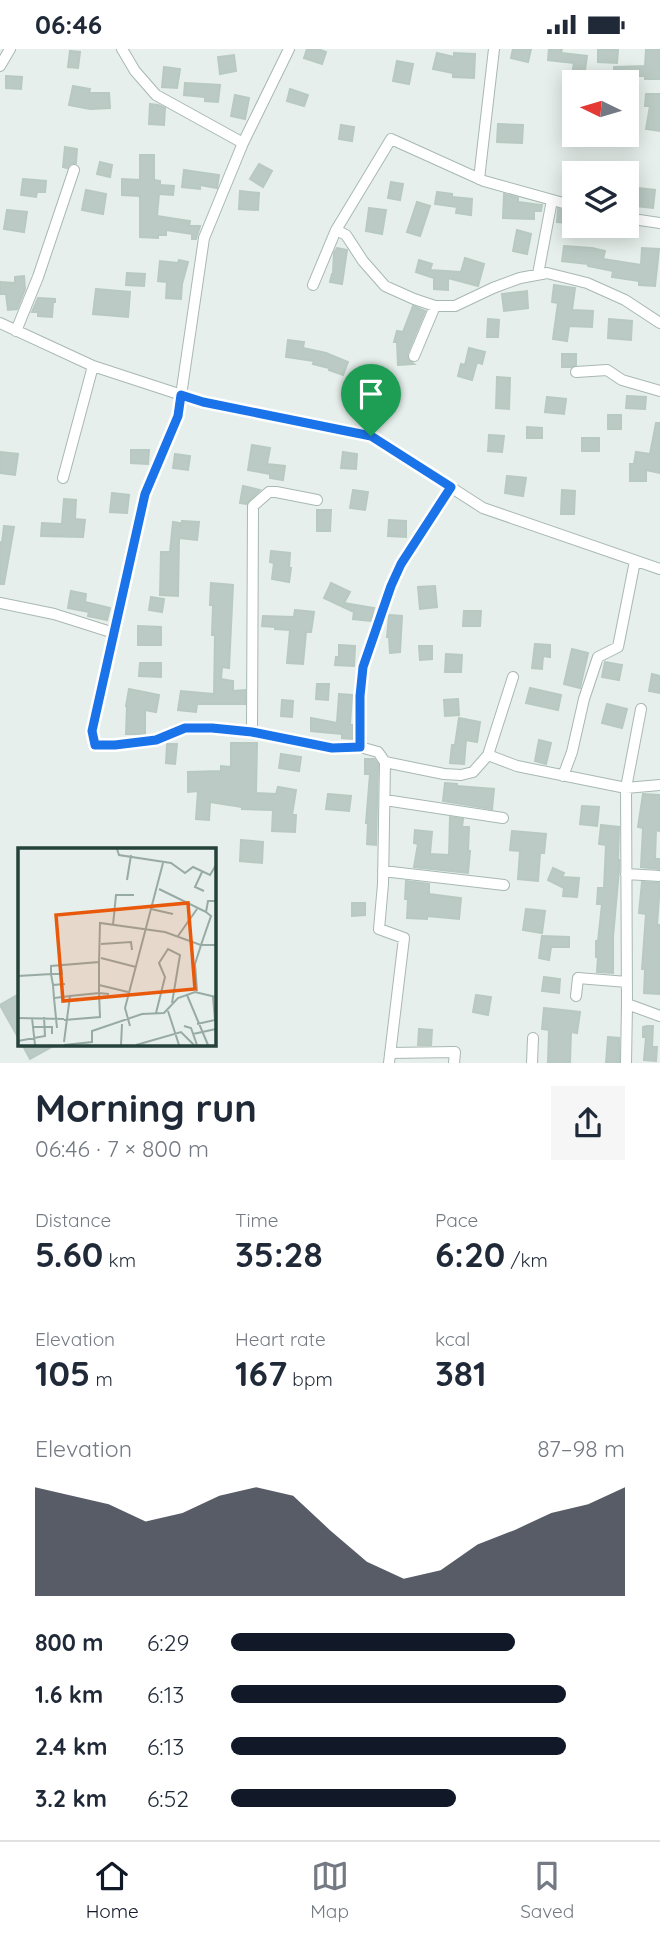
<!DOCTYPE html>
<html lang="en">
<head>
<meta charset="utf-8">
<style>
	:root { --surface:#fff; --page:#f6f6f7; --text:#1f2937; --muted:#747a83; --line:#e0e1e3; --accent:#111827 }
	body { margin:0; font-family:Quicksand,sans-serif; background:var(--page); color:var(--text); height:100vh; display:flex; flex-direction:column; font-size:26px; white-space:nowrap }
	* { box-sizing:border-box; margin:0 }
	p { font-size:23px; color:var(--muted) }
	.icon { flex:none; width:38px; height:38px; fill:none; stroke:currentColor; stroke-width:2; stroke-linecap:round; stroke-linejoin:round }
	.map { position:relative; height:1014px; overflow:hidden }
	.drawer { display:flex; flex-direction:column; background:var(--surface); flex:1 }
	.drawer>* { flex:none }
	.needle { width:46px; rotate:275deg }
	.tools { position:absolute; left:562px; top:21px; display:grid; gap:14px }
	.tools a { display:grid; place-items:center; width:77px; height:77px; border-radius:0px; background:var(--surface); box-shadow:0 4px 18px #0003; font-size:35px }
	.pin { position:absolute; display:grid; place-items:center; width:60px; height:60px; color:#fff; margin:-72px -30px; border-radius:50% 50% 50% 0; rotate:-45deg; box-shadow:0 0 7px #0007 }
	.pin .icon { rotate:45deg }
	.round { display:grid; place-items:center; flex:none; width:74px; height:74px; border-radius:0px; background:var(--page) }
	.head { display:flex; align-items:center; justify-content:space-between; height:119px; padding:0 35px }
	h1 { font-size:38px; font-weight:700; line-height:52px }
	.figures { display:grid; grid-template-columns:repeat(3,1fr); gap:10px; height:119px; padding:7px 35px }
	.figures div { display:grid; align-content:center }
	.figures b { font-size:35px; font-weight:700 }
	.figures small { font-size:19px; font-weight:400 }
	.figures p { font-size:19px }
	.chart { height:196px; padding:14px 35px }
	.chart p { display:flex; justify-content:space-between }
	.chart svg { width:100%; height:126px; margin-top:7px; fill:var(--accent); opacity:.7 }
	ul { padding:0 35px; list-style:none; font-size:23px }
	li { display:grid; grid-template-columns:112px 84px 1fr; align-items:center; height:52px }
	li i { height:18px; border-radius:9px; background:var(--accent) }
	.status { display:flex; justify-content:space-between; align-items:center; height:49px; padding:0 35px; background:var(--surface); direction:ltr }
	.status svg { height:19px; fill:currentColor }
	.dock { display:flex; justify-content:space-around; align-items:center; height:98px; border-top:2px solid var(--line); background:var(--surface); font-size:19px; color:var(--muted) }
	.dock a { display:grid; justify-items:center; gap:4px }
	.dock .on { color:var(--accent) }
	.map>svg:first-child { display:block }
	.building { fill:#bbcac4; stroke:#b8c9c2; stroke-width:2 }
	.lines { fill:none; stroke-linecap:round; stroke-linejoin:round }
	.street-casing { stroke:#a8b8b2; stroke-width:12 }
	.street { stroke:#fff; stroke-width:10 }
	.route-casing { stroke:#fff; stroke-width:14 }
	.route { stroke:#1a73e8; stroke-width:9 }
	.inset-road { fill:none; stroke:#98aaa4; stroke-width:2 }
	.view { fill:#e8590c; fill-opacity:0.15; stroke:#e8590c; stroke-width:3.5 }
	.inset-edge { fill:none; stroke:#24423a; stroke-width:3.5 }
</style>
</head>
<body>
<div class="status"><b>06:46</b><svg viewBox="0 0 49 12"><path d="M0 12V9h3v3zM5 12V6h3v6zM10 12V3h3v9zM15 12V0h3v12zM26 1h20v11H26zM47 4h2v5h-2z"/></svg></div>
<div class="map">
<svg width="660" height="1014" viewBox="0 0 660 1014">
	<rect width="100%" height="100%" fill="#e6efeb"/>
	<!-- building -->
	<path class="building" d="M 307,0 L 318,0 L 326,3 L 322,15 L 304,9 Z
		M 513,0 L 531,0 L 528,13 L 511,9 Z
		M 549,0 L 562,0 L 561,4 L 587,7 L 584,28 L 572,26 L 574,14 L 548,11 Z
		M 598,0 L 618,1 L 617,14 L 598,13 Z
		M 646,0 L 660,0 L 660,30 L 645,30 L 645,27 L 614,27 L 614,18 L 645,17 Z
		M 70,2 L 80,3 L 78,19 L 68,18 Z
		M 437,4 L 454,8 L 454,4 L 475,5 L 474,29 L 453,28 L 453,24 L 433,20 Z
		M 234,6 L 236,22 L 220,25 L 218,8 Z
		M 397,12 L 413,15 L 409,35 L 393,32 Z
		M 164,18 L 180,20 L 177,39 L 162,38 Z
		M 6,27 L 22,28 L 21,40 L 6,39 Z
		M 185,34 L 220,36 L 218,53 L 205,52 L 205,48 L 184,46 Z
		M 73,37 L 90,40 L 89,44 L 109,44 L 110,59 L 90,60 L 69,56 Z
		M 290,40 L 308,46 L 304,57 L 287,52 Z
		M 646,45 L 660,45 L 660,82 L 646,80 L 650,57 L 645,57 Z
		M 235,46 L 249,49 L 245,70 L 231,67 Z
		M 150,55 L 158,56 L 165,59 L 164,76 L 149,75 Z
		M 498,75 L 523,76 L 522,94 L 497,93 Z
		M 341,76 L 354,78 L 352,92 L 339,90 Z
		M 65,98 L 77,100 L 76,114 L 70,115 L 67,119 L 63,118 Z
		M 140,106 L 154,106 L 154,131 L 160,132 L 160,136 L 174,137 L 173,146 L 159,145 L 157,167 L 190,172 L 189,177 L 200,177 L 196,190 L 192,190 L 192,185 L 166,181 L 166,186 L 158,186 L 158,189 L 140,188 L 140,147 L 122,146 L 122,130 L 140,131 Z
		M 100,113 L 112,116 L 110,128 L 97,125 Z
		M 259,115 L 272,122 L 263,138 L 250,130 Z
		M 184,121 L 219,126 L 217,139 L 200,136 L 200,140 L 182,138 Z
		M 23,130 L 46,132 L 45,143 L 37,143 L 36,148 L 21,146 Z
		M 391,133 L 403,135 L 400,151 L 388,149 Z
		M 638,139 L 655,141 L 653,159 L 636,157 Z
		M 86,141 L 106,145 L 103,165 L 82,161 Z
		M 240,142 L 259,144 L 258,161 L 239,160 Z
		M 437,143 L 452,145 L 452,148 L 472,150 L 471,166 L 456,164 L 457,158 L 435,155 Z
		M 504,145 L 518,149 L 518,153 L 542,156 L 541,162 L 534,162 L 534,170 L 503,169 Z
		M 417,153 L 430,157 L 420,187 L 407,183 Z
		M 369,159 L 386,161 L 382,185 L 366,182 Z
		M 558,160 L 572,164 L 571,174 L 557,173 Z
		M 7,161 L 27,163 L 24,183 L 4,180 Z
		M 517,181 L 531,185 L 527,205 L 513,202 Z
		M 564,197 L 592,199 L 605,202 L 603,210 L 641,216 L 642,199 L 659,200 L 655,237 L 639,236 L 639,232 L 612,228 L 613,222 L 588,217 L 588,215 L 562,212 Z
		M 337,199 L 347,201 L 342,235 L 330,233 L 332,225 L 333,225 L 334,204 Z
		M 465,209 L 484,215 L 478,237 L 448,229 L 448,241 L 434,240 L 434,229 L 416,223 L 419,211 L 432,215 L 430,221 L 461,223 Z
		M 179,211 L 188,213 L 182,235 L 181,250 L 166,249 L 167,233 L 158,232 L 160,212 L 178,214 Z
		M 127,224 L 145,225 L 144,237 L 126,236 Z
		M 24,227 L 25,240 L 17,260 L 8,261 L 6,245 L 0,245 L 0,233 L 15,234 L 15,228 Z
		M 554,236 L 575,239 L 572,261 L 593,262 L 592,278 L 569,277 L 567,292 L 553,290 L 558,254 L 552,253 Z
		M 96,240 L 130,243 L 128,268 L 93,265 Z
		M 527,242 L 528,259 L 504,262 L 502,245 Z
		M 38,249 L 55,250 L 55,253 L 53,253 L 52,268 L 38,267 L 38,263 L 32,263 Z
		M 413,257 L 425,262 L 407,305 L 408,311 L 414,315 L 398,316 L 397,293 L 394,293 L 397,282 L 403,283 Z
		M 488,270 L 499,271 L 498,288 L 487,288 Z
		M 609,270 L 632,272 L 631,291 L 608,289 Z
		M 288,291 L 304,293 L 303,299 L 326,304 L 348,313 L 343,326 L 329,321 L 329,319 L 313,315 L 314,312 L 286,308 Z
		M 469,299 L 485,303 L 482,315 L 477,313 L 472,331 L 458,327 L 461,315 L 465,316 Z
		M 562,305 L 576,305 L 576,316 L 571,318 L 562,318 Z
		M 497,328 L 510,329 L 509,360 L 496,359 Z
		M 627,347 L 646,348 L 645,360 L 626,359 Z
		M 547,348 L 566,350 L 564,365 L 545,363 Z
		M 608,366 L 621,366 L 621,380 L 608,380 Z
		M 656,374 L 660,374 L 660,424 L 646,421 L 646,432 L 630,432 L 630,415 L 634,415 L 636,403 L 650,405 Z
		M 527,378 L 542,379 L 542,389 L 527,389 Z
		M 489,386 L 504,387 L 502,403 L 488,402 Z
		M 582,389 L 599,389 L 599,402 L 582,402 Z
		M 252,396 L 270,399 L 267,415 L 285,417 L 283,431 L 270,429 L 270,425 L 248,421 Z
		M 131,401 L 149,401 L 148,415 L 131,414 Z
		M 0,403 L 18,405 L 15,426 L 0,424 Z
		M 343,403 L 357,405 L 356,420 L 341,419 Z
		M 175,405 L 190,407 L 188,421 L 173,419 Z
		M 507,427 L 526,429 L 523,447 L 505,444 Z
		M 243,437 L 260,441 L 246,455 L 240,454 Z
		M 353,441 L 368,443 L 365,461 L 350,459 Z
		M 562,441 L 575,442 L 574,465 L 561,465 Z
		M 112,444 L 129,446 L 127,464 L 110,463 Z
		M 64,450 L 76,451 L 75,470 L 85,471 L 83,488 L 41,487 L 42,474 L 62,475 Z
		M 317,461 L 331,461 L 330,482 L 317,482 Z
		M 389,471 L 406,472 L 406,488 L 388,487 Z
		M 182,472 L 199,473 L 197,491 L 179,489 L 178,547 L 160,546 L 161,503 L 170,503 L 173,473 L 180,474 L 180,477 L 181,477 Z
		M 4,477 L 14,478 L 4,535 L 0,535 L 0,493 L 2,494 Z
		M 271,502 L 290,504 L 289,519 L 291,519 L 289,533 L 272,530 L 274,514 L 270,513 Z
		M 211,534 L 233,536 L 229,619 L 222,618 L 221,630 L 233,632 L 233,642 L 245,641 L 245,655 L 197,655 L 196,663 L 178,661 L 181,642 L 214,645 L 215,586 L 212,586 L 213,556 L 210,556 Z
		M 331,534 L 350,543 L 344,554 L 374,559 L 371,572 L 353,570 L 354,563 L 324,549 Z
		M 435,537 L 437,558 L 420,560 L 418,538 Z
		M 71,542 L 86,545 L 85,553 L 110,559 L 107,571 L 88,567 L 89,563 L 68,559 Z
		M 151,548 L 164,550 L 162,563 L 149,561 Z
		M 295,561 L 314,563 L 311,583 L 306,583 L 303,615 L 287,614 L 290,581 L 275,580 L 275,578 L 262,577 L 263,567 L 294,568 Z
		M 464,562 L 481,562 L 480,577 L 463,577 Z
		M 389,566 L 402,567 L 400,603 L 390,604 L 389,588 L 387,588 Z
		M 138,577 L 161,578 L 161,596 L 138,596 Z
		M 535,595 L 550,596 L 550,608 L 543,607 L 542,620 L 532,619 Z
		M 339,596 L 355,597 L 354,617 L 335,616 L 336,608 L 339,608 Z
		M 419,597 L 432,597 L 432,610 L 420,611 Z
		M 572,600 L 588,604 L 580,639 L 564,635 Z
		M 446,605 L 462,606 L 461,623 L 445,623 Z
		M 605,613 L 622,616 L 619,631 L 602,628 Z
		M 140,614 L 161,614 L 161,628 L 139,627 Z
		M 652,625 L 660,627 L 660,644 L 649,642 Z
		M 317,635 L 329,635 L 328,651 L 316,650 Z
		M 530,639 L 561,646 L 558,661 L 526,654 Z
		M 129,640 L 159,646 L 156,663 L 145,661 L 145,685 L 126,685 L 127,657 L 126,657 Z
		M 339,645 L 352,646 L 350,676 L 353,676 L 353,690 L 342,689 L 342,685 L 311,682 L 311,669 L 337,674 Z
		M 458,650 L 459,666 L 445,667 L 444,651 Z
		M 282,651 L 293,652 L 292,668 L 281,667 Z
		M 607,655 L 627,660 L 622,679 L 602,674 Z
		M 459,669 L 480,673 L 477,693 L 466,691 L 464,715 L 450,714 L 452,696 L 455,696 Z
		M 539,691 L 551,694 L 546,715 L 535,712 Z
		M 231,694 L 257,694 L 256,744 L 276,745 L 278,738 L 296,741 L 292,766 L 296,766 L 295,783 L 272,782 L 273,761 L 242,760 L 242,758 L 210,753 L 209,771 L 196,770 L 198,742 L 188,743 L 188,723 L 221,722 L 221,717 L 231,718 Z
		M 167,695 L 177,695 L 175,715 L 166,714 Z
		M 281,705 L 301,708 L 299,722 L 279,719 Z
		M 365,710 L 374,710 L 378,715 L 376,796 L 367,795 L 368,774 L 366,774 L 370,725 L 365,725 Z
		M 445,734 L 457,735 L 457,737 L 494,740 L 492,760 L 443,752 Z
		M 328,745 L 351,747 L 349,762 L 326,760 Z
		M 643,745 L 660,746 L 660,776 L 659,782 L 656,781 L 655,810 L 660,810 L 660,820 L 641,818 L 643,779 L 638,778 Z
		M 582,757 L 599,758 L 597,777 L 580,775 Z
		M 450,768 L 463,770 L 462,778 L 469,778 L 468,802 L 470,802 L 468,824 L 414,818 L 418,795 L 414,794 L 415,781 L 432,783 L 430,805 L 449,806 Z
		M 601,776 L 619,778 L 618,811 L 619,811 L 619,821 L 613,888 L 613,924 L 597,923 L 598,908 L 596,908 L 596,892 L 598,892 L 602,855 L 597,855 L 598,839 L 604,839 L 606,796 L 599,795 Z
		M 512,782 L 546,785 L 544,804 L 540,804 L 538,832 L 518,830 L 520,802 L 510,801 Z
		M 241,791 L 263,793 L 262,814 L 240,812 Z
		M 553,819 L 564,824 L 562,828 L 579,829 L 577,848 L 563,847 L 564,839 L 548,831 Z
		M 406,832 L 429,835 L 429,845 L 461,849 L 459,870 L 427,867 L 427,870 L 407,869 L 408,850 L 405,850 Z
		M 642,833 L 660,834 L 657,876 L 660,876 L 660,945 L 644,944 L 645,920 L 642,920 L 646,865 L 639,864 Z
		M 352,854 L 365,854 L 365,866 L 352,867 Z
		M 526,860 L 545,862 L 542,884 L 523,881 Z
		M 542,887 L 569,888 L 569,898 L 551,898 L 549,911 L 539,909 Z
		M 544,928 L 560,930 L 559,944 L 542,942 Z
		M 19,945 L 19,990 L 0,956 Z
		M 476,946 L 491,948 L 488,966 L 473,963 Z
		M 544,959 L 580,963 L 577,984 L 571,983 L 570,1014 L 548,1014 L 549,981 L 542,980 Z
		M 647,977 L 653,977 L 652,998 L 657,998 L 656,1012 L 644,1011 L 646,988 L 643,988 L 643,978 Z
		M 419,980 L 432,981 L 431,996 L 418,996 Z
		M 608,988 L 619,989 L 619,1014 L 606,1014 Z
		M 22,995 L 57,995 L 30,1010 Z"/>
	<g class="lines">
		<!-- street casing -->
		<g class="street-casing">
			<path id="street" d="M 122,0 L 135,22 L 156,46 L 243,94
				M 289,0 L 243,94 L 204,189 L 178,367 L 145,445 L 92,682 L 95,697 L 115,696 L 156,691 L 185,679 L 212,679 L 252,683 L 332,699 L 360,698 L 378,703 L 385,713 L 383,835 L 379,880 L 404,889 L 389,1014
				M 0,17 L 10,0
				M 479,130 L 494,0
				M 574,157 L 484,132 L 391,90 L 336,181 L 346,186 L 363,212 L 385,237 L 414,250 L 435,257 L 455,257 L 493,239 L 520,229 L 547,224 L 587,234 L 625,251 L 660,274
				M 626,169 L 660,174
				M 538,225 L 552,151
				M 313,236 L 336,181
				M 0,274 L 93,317 L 203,353 L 371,387 L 483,459 L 660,520
				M 16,282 L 38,228 L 74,121
				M 414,307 L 435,257
				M 576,323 L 607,321 L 622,331 L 660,342
				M 63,429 L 93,317
				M 0,554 L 54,565 L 114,584
				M 641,660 L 626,739 L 660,736
				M 252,683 L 253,457 L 269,443 L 276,443 L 317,451
				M 360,698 L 360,647 L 363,617 L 391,537 L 401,515 L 451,438
				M 488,706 L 517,717 L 626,739 L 627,955 L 660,967
				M 385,713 L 444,725 L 461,726 L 473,723 L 488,706 L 513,628
				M 563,727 L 572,703 L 584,650 L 598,608 L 618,598 L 635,512
				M 385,751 L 503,769
				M 383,822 L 504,836
				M 626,825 L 660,827
				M 576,947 L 578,929 L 627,933
				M 390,1004 L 455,1003 L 454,1014
				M 532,1014 L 533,989
				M 626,1014 L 627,955"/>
		</g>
		<!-- street -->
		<use href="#street" class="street"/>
	</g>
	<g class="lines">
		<!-- route casing -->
		<g class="route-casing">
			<path id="route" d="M 181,346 L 203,353 L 371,387 L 451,438 L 401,515 L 391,537 L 363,618 L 360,647 L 360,698 L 332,699 L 252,683 L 212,679 L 185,679 L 156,691 L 115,696 L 95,696 L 92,682 L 145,445 L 178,367 Z"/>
		</g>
		<!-- route -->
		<use href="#route" class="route"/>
	</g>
	<!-- overview -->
	<g transform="translate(18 799)">
		<rect width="198" height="198" fill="#e6efeb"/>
		<path class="inset-road" d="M 99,1 L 101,7 L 153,15 L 167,25 L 175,19 L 192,27 L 198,17M 184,24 L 177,39 L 186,43M 109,32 L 113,7M 141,41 L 188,64 L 190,53 L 198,53M 133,61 L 155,66M 188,64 L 193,68 L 183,97 L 198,97M 95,77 L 98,47 L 116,47M 160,88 L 179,61M 83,96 L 113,94 L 114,102M 83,110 L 118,119M 0,128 L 33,126 L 33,118 L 81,114 L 82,75 L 147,84 L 183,97 L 177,116 L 179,143M 35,137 L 33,126 L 44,126 L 43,118M 81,137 L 110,144M 169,147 L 190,197M 36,150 L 35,137 L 47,136M 150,163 L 161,197M 138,165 L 147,129 L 141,115 L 150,101 L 162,107 L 154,155M 0,170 L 46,171M 14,170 L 17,197M 46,172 L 82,169 L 81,145 L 91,146M 179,176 L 197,172 L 195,149M 112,178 L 107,160 L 145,15M 166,178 L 173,180 L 179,197M 15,179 L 34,179 L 34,186M 39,180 L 36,150 L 52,148M 175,186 L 198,181M 0,193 L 27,188 L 26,169M 46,194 L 52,148 L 81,145 L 81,114M 46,197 L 74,194 L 74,183 L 124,166 L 146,165 L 160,150 L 177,144 L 198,149M 103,197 L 104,176M 118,197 L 163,184 L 176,197"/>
		<path class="view" d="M 170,55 L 177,141 L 45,153 L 38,67 Z"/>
		<rect width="198" height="198" class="inset-edge"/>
	</g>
</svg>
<div class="tools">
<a><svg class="needle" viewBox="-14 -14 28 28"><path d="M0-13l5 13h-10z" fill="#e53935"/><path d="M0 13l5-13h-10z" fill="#747a83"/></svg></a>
<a><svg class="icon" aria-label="layers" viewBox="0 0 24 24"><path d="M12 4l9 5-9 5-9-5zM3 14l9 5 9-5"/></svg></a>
</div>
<div class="pin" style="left:371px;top:387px;background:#1e9e55"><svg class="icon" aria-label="arrive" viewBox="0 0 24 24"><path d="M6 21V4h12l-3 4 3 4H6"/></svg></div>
</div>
<section class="drawer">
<div class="head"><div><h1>Morning run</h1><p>06:46 · 7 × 800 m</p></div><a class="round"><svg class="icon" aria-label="share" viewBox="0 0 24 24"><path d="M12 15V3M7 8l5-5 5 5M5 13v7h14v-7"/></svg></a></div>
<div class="figures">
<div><p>Distance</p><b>5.60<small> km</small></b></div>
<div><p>Time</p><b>35:28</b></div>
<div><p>Pace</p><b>6:20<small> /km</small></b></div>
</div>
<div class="figures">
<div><p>Elevation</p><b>105<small> m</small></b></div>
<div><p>Heart rate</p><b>167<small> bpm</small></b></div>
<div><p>kcal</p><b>381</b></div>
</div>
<div class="chart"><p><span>Elevation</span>87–98 m</p>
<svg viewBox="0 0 160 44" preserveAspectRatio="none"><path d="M0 44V6L10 9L20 12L30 18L40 15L50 9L60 6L70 9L80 21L90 32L100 38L110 35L120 26L130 21L140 15L150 12L160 6V44z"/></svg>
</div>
<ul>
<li><b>800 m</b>6:29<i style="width:72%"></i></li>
<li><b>1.6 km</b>6:13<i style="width:85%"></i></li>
<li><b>2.4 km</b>6:13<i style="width:85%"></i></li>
<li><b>3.2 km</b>6:52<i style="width:57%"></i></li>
</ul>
</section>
<nav class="dock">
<a class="on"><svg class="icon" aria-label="home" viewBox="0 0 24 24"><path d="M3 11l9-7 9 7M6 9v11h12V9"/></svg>Home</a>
<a><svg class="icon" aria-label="map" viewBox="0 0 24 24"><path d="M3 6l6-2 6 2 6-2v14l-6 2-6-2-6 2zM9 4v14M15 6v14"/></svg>Map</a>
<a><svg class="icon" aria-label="saved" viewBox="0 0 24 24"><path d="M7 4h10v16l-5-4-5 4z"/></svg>Saved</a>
</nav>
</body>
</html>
